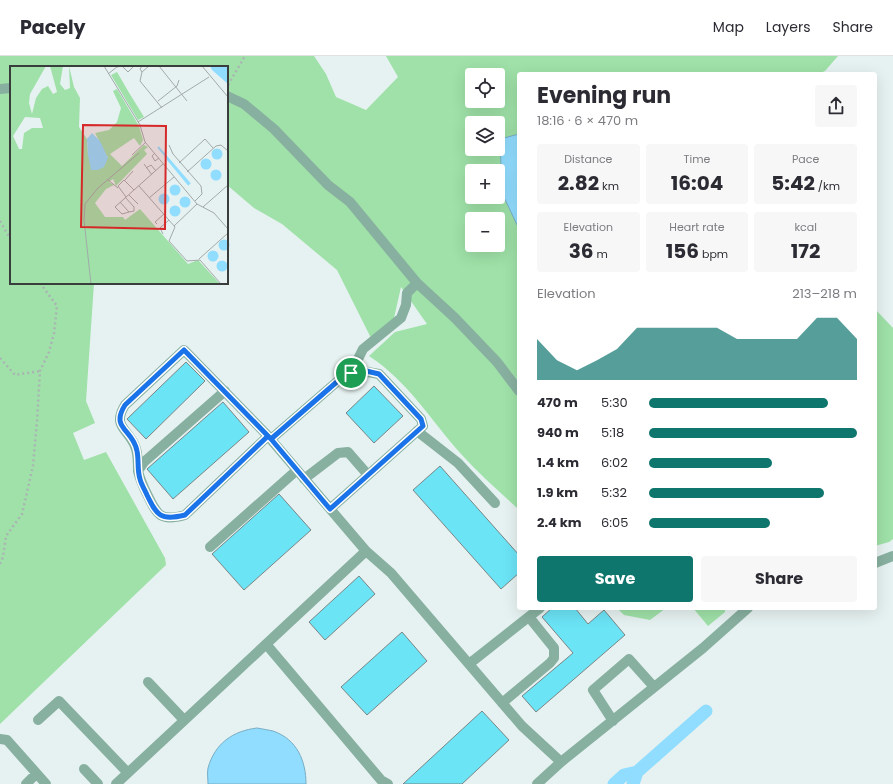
<!DOCTYPE html>
<html lang="en">
<head>
<meta charset="utf-8">
<style>
	:root { --surface:#fff; --page:#f7f7f7; --text:#2b2b33; --muted:#7c7c81; --line:#e1e1e2; --accent:#0f766e }
	body { margin:0; font-family:Poppins,sans-serif; background:var(--page); color:var(--text); height:100vh; display:flex; flex-direction:column; font-size:15px; white-space:nowrap }
	* { box-sizing:border-box; margin:0 }
	p { font-size:13px; color:var(--muted) }
	.icon { flex:none; width:22px; height:22px; fill:none; stroke:currentColor; stroke-width:2; stroke-linecap:round; stroke-linejoin:round }
	.map { position:relative; flex:1; overflow:hidden }
	.sheet { position:absolute; left:517px; top:16px; width:360px; height:538px; display:flex; flex-direction:column; background:var(--surface); border-radius:4px; box-shadow:0 4px 16px #0002 }
	.sheet>* { flex:none }
	.buttons { position:absolute; left:465px; top:12px; display:grid; gap:8px }
	.buttons a { display:grid; place-items:center; width:40px; height:40px; border-radius:4px; background:var(--surface); box-shadow:0 4px 16px #0002; font-size:20px }
	.pin { position:absolute; display:grid; place-items:center; width:34px; height:34px; color:#fff; margin:-17px; border:2px solid #fff; border-radius:50%; box-shadow:0 1px 4px #0007 }
	.round { display:grid; place-items:center; flex:none; width:42px; height:42px; border-radius:4px; background:var(--page) }
	.overview { display:flex; align-items:center; justify-content:space-between; height:68px; padding:0 20px }
	h1 { font-size:22px; font-weight:700; line-height:30px }
	.figures { display:grid; grid-template-columns:repeat(3,1fr); gap:6px; height:68px; padding:4px 20px }
	.figures div { display:grid; align-content:center; border-radius:4px; background:var(--page); text-align:center }
	.figures b { font-size:20px; font-weight:700 }
	.figures small { font-size:11px; font-weight:400 }
	.figures p { font-size:11px }
	.chart { height:112px; padding:8px 20px }
	.chart p { display:flex; justify-content:space-between }
	.chart svg { width:100%; height:72px; margin-top:4px; fill:var(--accent); opacity:.7 }
	.action { display:flex; gap:8px; margin-top:auto; padding:8px 20px }
	.action a { flex:1; height:46px; border-radius:4px; background:var(--accent); color:#fff; font-size:16px; font-weight:700; line-height:46px; text-align:center }
	.action a+a { background:var(--page); color:var(--text) }
	ul { padding:0 20px; list-style:none; font-size:13px }
	li { display:grid; grid-template-columns:64px 48px 1fr; align-items:center; height:30px }
	li i { height:10px; border-radius:5px; background:var(--accent) }
	header { display:flex; align-items:center; gap:24px; box-sizing:border-box; height:56px; padding:0 20px; background:var(--surface); border-bottom:1px solid var(--line) }
	header strong { font-size:19px }
	nav { display:flex; gap:22px; margin-inline-start:auto; font-size:14px }
	.map>svg:first-child { display:block }
	.green { fill:#9fe1a8; fill-rule:evenodd }
	.water { fill:#91ddff; stroke:#77adc5 }
	.lines { fill:none; stroke-linecap:round; stroke-linejoin:round }
	.canal { stroke:#91ddff; stroke-width:13 }
	.building { fill:#6be4f6; stroke:#7a8586 }
	.path { stroke:#aab4b3; stroke-width:2.5; stroke-dasharray:2 3; stroke-linecap:butt }
	.minor { stroke:#88b0a0; stroke-width:10 }
	.route-casing { stroke:#fff; stroke-width:8 }
	.route { stroke:#1a73e8; stroke-width:5 }
	.inset-river { fill:none; stroke:#91ddff; stroke-width:2 }
	.inset-road { fill:none; stroke:#a1aaa9; stroke-width:1 }
	.view { fill:#d62828; fill-opacity:0.15; stroke:#d62828; stroke-width:2 }
	.inset-edge { fill:none; stroke:#393e3d; stroke-width:2 }
</style>
</head>
<body>
<header>
<strong>Pacely</strong>
<nav><a>Map</a><a>Layers</a><a>Share</a></nav>
</header>
<div class="map">
<svg width="893" height="728" viewBox="0 0 893 728">
	<rect width="100%" height="100%" fill="#e6f2f1"/>
	<!-- green -->
	<path class="green" d="M 0,0 L 314,0 L 326,18 L 336,41 L 366,54 L 398,21 L 386,0 L 838,0 L 825,15 L 818,18 L 519,18 L 519,78 L 500,83 L 502,137 L 519,173 L 519,454 C 500,436 480,419 462,399 C 431,365 409,326 369,300 L 395,276 L 427,268 L 401,231 L 394,262 L 371,282 L 337,214 L 282,168 L 254,152 L 227,129 L 227,11 L 11,11 L 11,227 L 94,227 L 86,345 L 95,367 L 73,377 L 84,404 L 106,396 L 165,502 L 166,509 L 0,668 ZM 472,19 L 498,19 L 498,45 L 472,45 ZM 472,67 L 498,67 L 498,93 L 472,93 ZM 472,115 L 498,115 L 498,141 L 472,141 ZM 472,163 L 498,163 L 498,189 L 472,189 Z
		M 875,253 L 893,272 L 893,483 L 889,486 L 875,490 Z
		M 617,552 L 666,552 L 650,564 L 624,559 Z
		M 693,552 L 725,552 L 725,556 L 708,570 Z"/>
	<!-- water -->
	<path class="water" d="M 519,78 L 519,173 L 502,137 L 500,83 Z
		M 257,672 C 263,673 268,674 273,675 C 297,683 306,705 306,728 L 208,728 C 208,723 207,717 208,712 C 215,687 233,675 257,672 Z"/>
	<g class="lines">
		<!-- canal -->
		<path class="canal" d="M 614,728 L 624,719 L 637,716
			M 633,728 L 637,716 L 706,655"/>
	</g>
	<!-- building -->
	<path class="building" d="M 186,306 L 205,325 L 146,383 L 127,363 Z
		M 374,330 L 403,360 L 374,387 L 346,357 Z
		M 223,346 L 249,376 L 173,443 L 147,413 Z
		M 440,410 L 519,499 L 519,517 L 501,533 L 413,434 Z
		M 279,438 L 311,474 L 244,534 L 212,498 Z
		M 359,520 L 375,538 L 325,584 L 309,566 Z
		M 552,552 L 575,552 L 588,568 L 604,554 L 625,579 L 536,656 L 522,640 L 573,597 L 542,561 Z
		M 402,576 L 427,605 L 367,659 L 341,631 Z
		M 482,655 L 509,684 L 462,728 L 403,728 Z"/>
	<g class="lines">
		<!-- path -->
		<path class="path" d="M 228,29 L 245,0
			M 11,82 L 11,84
			M 0,165 L 11,184
			M 0,302 L 15,319 L 40,315
			M 0,508 L 3,501 L 6,480 L 22,458 L 33,410 L 37,365 L 40,315 L 49,296 L 54,277 L 57,250 L 40,227"/>
		<!-- minor -->
		<path class="minor" d="M 0,33 L 11,32
			M 227,40 L 244,48 L 274,73 L 328,129 L 350,146 L 417,227 L 455,262 L 497,306 L 519,335
			M 351,317 L 363,293 L 401,262 L 406,249 L 407,237 L 417,227
			M 225,335 L 144,406 L 138,415 C 140,423 143,430 147,438 C 157,459 160,466 185,459 L 268,380
			M 417,375 L 458,407 L 495,447
			M 271,383 L 339,324 L 351,317 L 362,315 L 379,318 L 421,363 L 423,370 L 330,453
			M 138,415 C 138,408 138,399 136,393 C 130,373 111,372 125,349 L 184,294 L 268,380 L 366,495 L 391,517 L 522,670 L 561,706
			M 304,423 L 338,397 L 348,396 L 368,419
			M 210,491 L 297,414
			M 875,507 L 893,500
			M 266,588 L 381,724 L 388,728
			M 469,608 L 540,552
			M 148,626 L 184,664
			M 502,647 L 550,607 L 554,602 L 554,592 L 529,561
			M 38,664 L 59,645 L 128,717
			M 613,665 L 593,634 L 629,603 L 654,631
			M 0,683 L 7,684 L 46,728
			M 84,713 L 98,728
			M 26,728 L 36,718
			M 116,728 L 366,495
			M 537,728 L 561,706 L 703,592 L 748,552"/>
	</g>
	<g class="lines">
		<!-- route casing -->
		<g class="route-casing">
			<path id="route" d="M 351,317 L 339,324 L 271,383 L 268,380 L 184,294 L 125,349 C 110,373 133,373 137,395 C 139,404 137,414 140,423 C 141,428 145,434 147,439 C 157,460 161,465 185,459 L 268,380 L 271,383 L 330,453 L 423,370 L 421,363 L 379,318 L 362,314 L 351,317"/>
		</g>
		<!-- route -->
		<use href="#route" class="route"/>
	</g>
	<!-- overview -->
	<g transform="translate(10 10)">
		<rect width="218" height="218" fill="#e6f2f1"/>
		<path d="M 0,0 L 36,0 L 20,28 L 19,37 L 22,48 L 26,32 L 32,23 L 38,20 L 43,28 L 47,26 L 40,0 L 53,0 L 50,18 L 55,24 L 60,22 L 59,0 L 64,21 L 70,32 L 69,61 L 77,73 L 78,89 L 98,92 L 85,67 L 99,64 L 107,56 L 111,42 L 103,25 L 107,23 L 129,60 L 133,74 L 130,80 L 124,72 L 100,88 L 112,100 L 134,79 L 138,81 L 134,84 L 137,88 L 106,120 L 103,113 L 99,116 L 104,119 L 96,123 L 85,137 L 95,151 L 113,151 L 115,154 L 130,143 L 178,198 L 188,194 L 210,218 L 0,218 ZM 15,51 L 30,52 L 33,62 L 22,62 L 14,67 L 12,83 L 9,83 L 3,70 ZM 107,6 L 118,25 L 134,51 L 128,54 L 101,9 Z" fill="#9fe1a8" fill-rule="evenodd"/>
		<path d="M 200,0 L 218,0 L 218,18 L 202,4 ZM 82,67 L 90,75 L 98,92 L 94,101 L 88,104 L 81,104 L 78,89 L 77,73 ZM201.5 88a5.5 5.5 0 1 1 11 0a5.5 5.5 0 1 1-11 0ZM190.5 98a5.5 5.5 0 1 1 11 0a5.5 5.5 0 1 1-11 0ZM200.5 109a5.5 5.5 0 1 1 11 0a5.5 5.5 0 1 1-11 0ZM159.5 124a5.5 5.5 0 1 1 11 0a5.5 5.5 0 1 1-11 0ZM148.5 133a5.5 5.5 0 1 1 11 0a5.5 5.5 0 1 1-11 0ZM169.5 136a5.5 5.5 0 1 1 11 0a5.5 5.5 0 1 1-11 0ZM159.5 145a5.5 5.5 0 1 1 11 0a5.5 5.5 0 1 1-11 0ZM208.5 179a5.5 5.5 0 1 1 11 0a5.5 5.5 0 1 1-11 0ZM197.5 190a5.5 5.5 0 1 1 11 0a5.5 5.5 0 1 1-11 0ZM206.5 200a5.5 5.5 0 1 1 11 0a5.5 5.5 0 1 1-11 0Z" fill="#91ddff"/>
		<path class="inset-river" d="M 148,81 L 180,118M 155,90 L 179,119"/>
		<path class="inset-road" d="M 94,0 L 130,59 L 135,76 L 187,138 L 204,147 L 218,163M 132,0 L 130,3 L 132,6 L 139,0M 149,0 L 177,35M 192,0 L 218,31M 107,1 L 112,0 L 118,6 L 124,0M 132,6 L 130,15 L 152,42M 98,8 L 108,0M 148,35 L 167,20 L 169,14M 128,56 L 199,11M 159,79 L 163,88 L 191,120 L 192,128 L 185,135M 145,87 L 142,90 L 145,95 L 149,92M 122,89 L 136,76M 169,97 L 195,73 L 203,82M 134,98 L 142,109M 136,102 L 141,99 L 146,105M 177,106 L 206,80 L 211,79 L 218,85M 98,114 L 108,122M 115,114 L 123,105M 129,120 L 165,161 L 159,175 L 177,195 L 190,194 L 211,218M 119,129 L 128,138M 116,131 L 108,120 L 114,114 L 124,124M 139,132 L 164,111M 110,136 L 119,146 L 124,145 L 124,141 L 115,131M 193,141 L 218,119M 119,146 L 112,148 L 105,141 L 153,98M 147,158 L 145,156 L 154,148M 164,160 L 187,138M 153,168 L 150,162 L 159,154M 189,193 L 218,167M 81,218 L 74,154 L 75,138 L 88,122 L 129,87"/>
		<path class="view" d="M 73,59 L 156,60 L 155,163 L 71,161 Z"/>
		<rect width="218" height="218" class="inset-edge"/>
	</g>
</svg>
<div class="buttons">
<a><svg class="icon" aria-label="locate" viewBox="0 0 24 24"><circle cx="12" cy="12" r="6"/><path d="M12 2v4M12 18v4M2 12h4M18 12h4"/></svg></a>
<a><svg class="icon" aria-label="layers" viewBox="0 0 24 24"><path d="M12 4l9 5-9 5-9-5zM3 14l9 5 9-5"/></svg></a>
<a>+</a>
<a>−</a>
</div>
<div class="pin" style="left:351px;top:317px;background:#1e9e55"><svg class="icon" aria-label="arrive" viewBox="0 0 24 24"><path d="M6 21V4h12l-3 4 3 4H6"/></svg></div>
<section class="sheet">
<div class="overview"><div><h1>Evening run</h1><p>18:16 · 6 × 470 m</p></div><a class="round"><svg class="icon" aria-label="share" viewBox="0 0 24 24"><path d="M12 15V3M7 8l5-5 5 5M5 13v7h14v-7"/></svg></a></div>
<div class="figures">
<div><p>Distance</p><b>2.82<small> km</small></b></div>
<div><p>Time</p><b>16:04</b></div>
<div><p>Pace</p><b>5:42<small> /km</small></b></div>
</div>
<div class="figures">
<div><p>Elevation</p><b>36<small> m</small></b></div>
<div><p>Heart rate</p><b>156<small> bpm</small></b></div>
<div><p>kcal</p><b>172</b></div>
</div>
<div class="chart"><p><span>Elevation</span>213–218 m</p>
<svg viewBox="0 0 160 44" preserveAspectRatio="none"><path d="M0 44V19L10 32L20 38L30 32L40 25L50 12L60 12L70 12L80 12L90 12L100 19L110 19L120 19L130 19L140 6L150 6L160 19V44z"/></svg>
</div>
<ul>
<li><b>470 m</b>5:30<i style="width:86%"></i></li>
<li><b>940 m</b>5:18<i style="width:100%"></i></li>
<li><b>1.4 km</b>6:02<i style="width:59%"></i></li>
<li><b>1.9 km</b>5:32<i style="width:84%"></i></li>
<li><b>2.4 km</b>6:05<i style="width:58%"></i></li>
</ul>
<div class="action"><a>Save</a><a>Share</a></div>
</section>
</div>
</body>
</html>
